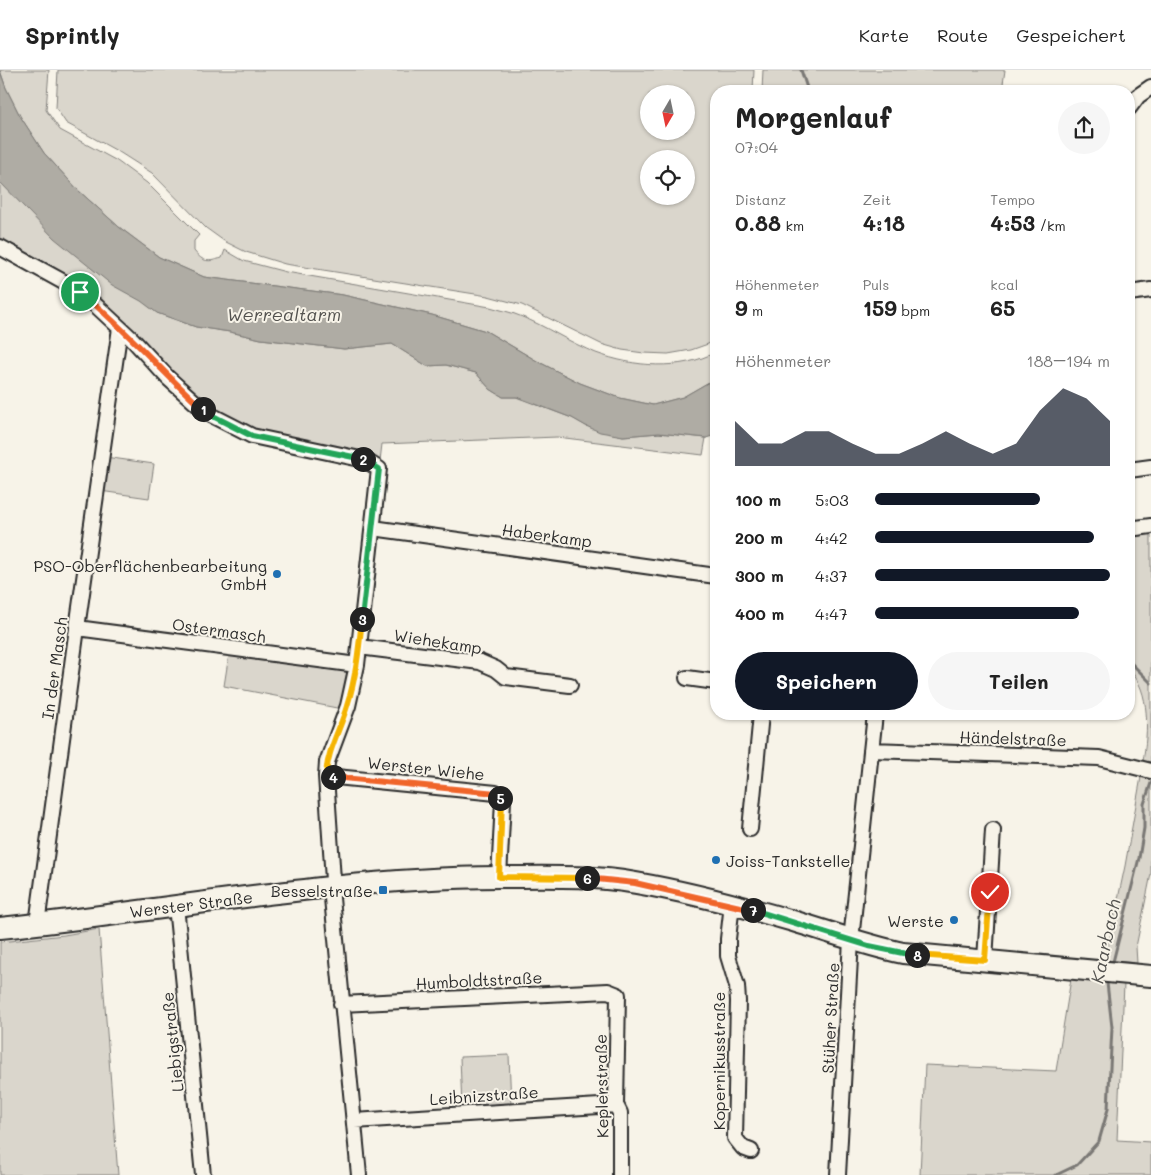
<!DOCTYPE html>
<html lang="de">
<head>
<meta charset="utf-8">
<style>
	:root { --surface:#fff; --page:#f6f6f6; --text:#222; --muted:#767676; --line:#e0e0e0; --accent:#111827 }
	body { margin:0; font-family:Mali,sans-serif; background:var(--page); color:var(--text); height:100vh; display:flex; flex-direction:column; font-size:19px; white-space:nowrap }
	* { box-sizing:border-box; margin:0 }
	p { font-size:16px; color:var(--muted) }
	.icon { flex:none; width:28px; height:28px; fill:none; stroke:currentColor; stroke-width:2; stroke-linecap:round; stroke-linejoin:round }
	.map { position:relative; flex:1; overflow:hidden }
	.panel { position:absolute; left:710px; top:15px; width:425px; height:635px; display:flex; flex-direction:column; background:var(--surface); border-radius:20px; box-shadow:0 1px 4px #0004 }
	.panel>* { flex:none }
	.needle { width:32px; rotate:189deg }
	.tools { position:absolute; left:640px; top:15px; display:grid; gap:10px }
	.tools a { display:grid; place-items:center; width:55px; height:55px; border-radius:50%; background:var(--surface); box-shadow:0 1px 4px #0004; font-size:25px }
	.pin { position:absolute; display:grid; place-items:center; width:42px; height:42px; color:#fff; margin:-21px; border:2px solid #fff; border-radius:50%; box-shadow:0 1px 5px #0007 }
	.km { position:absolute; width:25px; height:25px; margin:-12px; border-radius:50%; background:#222; color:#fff; font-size:14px; line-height:25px; text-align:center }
	.round { display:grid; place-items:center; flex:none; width:52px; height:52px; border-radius:26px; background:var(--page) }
	.overview { display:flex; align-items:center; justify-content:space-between; height:85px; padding:0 25px }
	h1 { font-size:28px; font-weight:800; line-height:38px }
	.figures { display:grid; grid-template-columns:repeat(3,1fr); gap:8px; height:85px; padding:5px 25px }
	.figures div { display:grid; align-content:center }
	.figures b { font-size:21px; font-weight:800 }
	.figures small { font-size:14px; font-weight:400 }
	.figures p { font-size:14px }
	.chart { height:140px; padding:10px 25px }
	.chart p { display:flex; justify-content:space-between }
	.chart svg { width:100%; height:90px; margin-top:5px; fill:var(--accent); opacity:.7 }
	.primary-button { display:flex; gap:10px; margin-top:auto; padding:10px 25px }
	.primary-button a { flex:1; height:58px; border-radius:30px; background:var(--accent); color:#fff; font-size:20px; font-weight:800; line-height:58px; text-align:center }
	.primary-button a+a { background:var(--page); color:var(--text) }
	ul { padding:0 25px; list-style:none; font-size:16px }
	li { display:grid; grid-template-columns:80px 60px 1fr; align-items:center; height:38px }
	li i { height:12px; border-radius:6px; background:var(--accent) }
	header { display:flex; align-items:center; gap:30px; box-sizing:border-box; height:70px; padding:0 25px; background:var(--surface); border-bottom:1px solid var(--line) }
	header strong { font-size:24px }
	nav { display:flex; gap:28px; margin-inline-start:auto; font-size:18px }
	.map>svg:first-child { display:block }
	.green { fill:#dad6cc; stroke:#82807c; fill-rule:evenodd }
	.water { fill:#afaca4; stroke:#7a7874 }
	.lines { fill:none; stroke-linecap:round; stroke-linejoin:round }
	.stream { stroke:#7a7874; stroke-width:3 }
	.minor-casing { stroke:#2b2b2b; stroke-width:18 }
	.secondary-casing { stroke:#2b2b2b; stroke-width:24 }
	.minor { stroke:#f7f3e8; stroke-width:14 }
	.secondary { stroke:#f7f3e8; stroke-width:20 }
	.split-1-casing { stroke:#fff; stroke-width:10 }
	.split-2-casing { stroke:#fff; stroke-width:10 }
	.split-3-casing { stroke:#fff; stroke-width:10 }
	.split-4-casing { stroke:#fff; stroke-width:10 }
	.split-5-casing { stroke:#fff; stroke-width:10 }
	.split-6-casing { stroke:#fff; stroke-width:10 }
	.split-7-casing { stroke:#fff; stroke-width:10 }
	.split-8-casing { stroke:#fff; stroke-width:10 }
	.split-9-casing { stroke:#fff; stroke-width:10 }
	.split-1 { stroke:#f0652b; stroke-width:6 }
	.split-2 { stroke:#22a559; stroke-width:6 }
	.split-3 { stroke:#22a559; stroke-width:6 }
	.split-4 { stroke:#f5b400; stroke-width:6 }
	.split-5 { stroke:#f0652b; stroke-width:6 }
	.split-6 { stroke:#f5b400; stroke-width:6 }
	.split-7 { stroke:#f0652b; stroke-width:6 }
	.split-8 { stroke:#22a559; stroke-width:6 }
	.split-9 { stroke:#f5b400; stroke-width:6 }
	.poi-dot { fill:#1f6fb2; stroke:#f7f3e8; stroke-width:2 }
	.labels { text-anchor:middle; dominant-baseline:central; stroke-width:4; stroke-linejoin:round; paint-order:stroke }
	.street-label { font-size:16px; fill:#2b2b2b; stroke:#f7f3e8 }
	.poi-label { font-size:16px; fill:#2b2b2b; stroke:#f7f3e8; text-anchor:end }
	.water-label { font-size:18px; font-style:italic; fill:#53524f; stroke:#f7f3e8 }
</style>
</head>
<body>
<header>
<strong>Sprintly</strong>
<nav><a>Karte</a><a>Route</a><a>Gespeichert</a></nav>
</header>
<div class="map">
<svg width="1151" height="1105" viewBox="0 0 1151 1105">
	<rect width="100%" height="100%" fill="#f7f3e8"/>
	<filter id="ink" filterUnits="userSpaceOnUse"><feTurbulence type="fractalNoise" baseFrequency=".02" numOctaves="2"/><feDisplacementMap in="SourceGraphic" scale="10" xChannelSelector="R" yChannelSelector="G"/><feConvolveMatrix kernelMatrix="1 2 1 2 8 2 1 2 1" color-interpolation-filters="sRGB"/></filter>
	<g filter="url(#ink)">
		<!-- green -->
		<path class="green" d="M 0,0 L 49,0 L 46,40 L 60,60 L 117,91 L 147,113 L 199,165 L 194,171 L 194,181 C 204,193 208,192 222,188 L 225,180 L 244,191 L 286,202 L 490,237 C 500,240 511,242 520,246 C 546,256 570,273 596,283 C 634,297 680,301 716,282 L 716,308 L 683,327 L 653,335 L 620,328 L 580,313 L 537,291 L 486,261 L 432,245 L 343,225 L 204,207 L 159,187 L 119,157 L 79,121 L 44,83 L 20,46 L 6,18 Z
			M 58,0 L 754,0 L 753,21 L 716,21 L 716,269 L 708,274 L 691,280 L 668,284 L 644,283 L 622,280 L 601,274 L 522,235 L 488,226 L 285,194 L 246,182 L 224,171 L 206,158 L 152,103 L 119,82 L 66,53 L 56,38 ZM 649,24 L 686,24 L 686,61 L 649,61 ZM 649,89 L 686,89 L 686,126 L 649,126 Z
			M 763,0 L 1005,0 L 1002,21 L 762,21 Z
			M 0,112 L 157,243 L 196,257 L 230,262 L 261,269 L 344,279 L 392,274 L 427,296 L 446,295 L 476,303 L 490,319 L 503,327 L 516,327 L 572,348 L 586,356 L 623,366 L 659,363 L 706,368 L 703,385 L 557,367 L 382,374 L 380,391 L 253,363 L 207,340 L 135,267 L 0,173 Z
			M 98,386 L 154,394 L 149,428 L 93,420 Z
			M 1151,461 L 1151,693 L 1143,691 C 1148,662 1151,622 1129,599 L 1129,464 Z
			M 230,578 L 351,594 L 342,639 L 224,616 Z
			M 1141,707 L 1151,709 L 1151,804 L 1136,877 L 1137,893 L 1105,890 L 1125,796 Z
			M 99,859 L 118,1105 L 0,1105 L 0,872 L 64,865 Z
			M 1071,909 L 1124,914 L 1117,1070 L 1151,1072 L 1151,1105 L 920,1105 L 925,995 L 1056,1001 Z
			M 509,985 L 511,1036 L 462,1038 L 460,987 Z"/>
		<!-- water -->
		<path class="water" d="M 0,1 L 6,18 L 20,46 L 44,83 L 79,121 L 119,157 L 159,187 L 204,207 L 343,225 L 432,245 L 486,261 L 537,291 L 580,313 L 620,328 L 653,335 L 683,327 L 716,308 L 716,365 L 706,368 L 659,363 L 623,366 L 600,362 L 586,356 L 572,348 L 517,327 L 503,327 L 490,319 L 476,303 L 446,295 L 427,296 L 392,274 L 344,279 L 261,269 L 230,262 L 196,257 L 157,243 L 141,231 L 112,215 L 54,168 L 0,112 Z"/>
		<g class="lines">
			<!-- stream -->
			<path class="stream" d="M 801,0 L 808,21
				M 1129,591 L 1151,613
				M 1112,896 L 1139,788 L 1144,758 L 1144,734 L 1151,713
				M 1056,1105 L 1077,1095 L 1099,1071 L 1108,1039 L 1112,957 L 1107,913 L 1108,909"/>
			<!-- minor casing -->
			<g class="minor-casing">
				<path id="minor" d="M 1129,38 L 1138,26 L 1151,17
					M 0,177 L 69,215 L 90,230 L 133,270 L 168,308 L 207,343 L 252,366 L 365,390 L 379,399 L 357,595 L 348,636 L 327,692 L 326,706 L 333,810 L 331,818 L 359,1105
					M 1129,223 L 1151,220
					M 1129,400 L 1151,397
					M 373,458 L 716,506
					M 1129,459 L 1151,456
					M 77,558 L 357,595
					M 359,577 L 480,592 L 496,599 L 506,607 L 570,615
					M 687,608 L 716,612
					M 871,680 L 1099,688 L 1151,701
					M 326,706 L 496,723 L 503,731 L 499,807
					M 750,759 L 761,644
					M 732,834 L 728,869 L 728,886 L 737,916 L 738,931 L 735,1068 L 743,1078 L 751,1081
					M 176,836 L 203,1105
					M 37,854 L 77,558 L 120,258
					M 985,890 L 993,760
					M 341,934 L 608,921 L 618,925 L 616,1035 L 620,1043 L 620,1105
					M 354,1051 L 616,1035
					M 838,1105 L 851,870 L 875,644"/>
			</g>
			<!-- secondary casing -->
			<g class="secondary-casing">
				<path id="secondary" d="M 0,858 C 166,841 331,808 499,807 C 544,807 591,805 636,813 C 689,822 741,836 793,851 C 830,862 865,875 903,883 L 1151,906"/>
			</g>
			<!-- minor -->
			<use href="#minor" class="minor"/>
			<!-- secondary -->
			<use href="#secondary" class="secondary"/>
		</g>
	</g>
	<g class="lines" filter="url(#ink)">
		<!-- split-1 casing -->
		<g class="split-1-casing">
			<path id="split-1" d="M 80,222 C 124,257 161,301 203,339"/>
		</g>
		<!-- split-2 casing -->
		<g class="split-2-casing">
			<path id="split-2" d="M 203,339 L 207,343 L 252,366 L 363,389"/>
		</g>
		<!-- split-3 casing -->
		<g class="split-3-casing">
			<path id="split-3" d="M 362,549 L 379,399 L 363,389"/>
		</g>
		<!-- split-4 casing -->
		<g class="split-4-casing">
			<path id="split-4" d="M 333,707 L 326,706 C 327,681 340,660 347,636 C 356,608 359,578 362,549"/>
		</g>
		<!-- split-5 casing -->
		<g class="split-5-casing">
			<path id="split-5" d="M 333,707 L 496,723 L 500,728"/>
		</g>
		<!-- split-6 casing -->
		<g class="split-6-casing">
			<path id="split-6" d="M 500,728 L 502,731 L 499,807 L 587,808"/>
		</g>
		<!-- split-7 casing -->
		<g class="split-7-casing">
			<path id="split-7" d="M 587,808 L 635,813 L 753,840"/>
		</g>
		<!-- split-8 casing -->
		<g class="split-8-casing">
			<path id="split-8" d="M 753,840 L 869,876 L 903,883 L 917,885"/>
		</g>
		<!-- split-9 casing -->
		<g class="split-9-casing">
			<path id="split-9" d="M 917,885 L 985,890 L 990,822"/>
		</g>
		<!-- split-1 -->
		<use href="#split-1" class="split-1"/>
		<!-- split-2 -->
		<use href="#split-2" class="split-2"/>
		<!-- split-3 -->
		<use href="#split-3" class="split-3"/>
		<!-- split-4 -->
		<use href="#split-4" class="split-4"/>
		<!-- split-5 -->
		<use href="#split-5" class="split-5"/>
		<!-- split-6 -->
		<use href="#split-6" class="split-6"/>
		<!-- split-7 -->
		<use href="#split-7" class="split-7"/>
		<!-- split-8 -->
		<use href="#split-8" class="split-8"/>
		<!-- split-9 -->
		<use href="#split-9" class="split-9"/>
	</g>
	<!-- markers -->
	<g class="poi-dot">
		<circle cx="277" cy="504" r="5"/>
		<circle cx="716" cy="790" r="5"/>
		<rect x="378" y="815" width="10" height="10" rx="2.5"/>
		<circle cx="954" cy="850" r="5"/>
	</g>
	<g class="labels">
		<!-- street labels -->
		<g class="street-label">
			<text transform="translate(547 465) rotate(8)">Haberkamp</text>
			<text transform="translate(219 560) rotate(8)">Ostermasch</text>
			<text transform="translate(438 571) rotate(9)">Wiehekamp</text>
			<text transform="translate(54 598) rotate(-82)">In der Masch</text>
			<text transform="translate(1013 668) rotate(2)">Händelstraße</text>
			<text transform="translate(426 698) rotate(6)">Werster Wiehe</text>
			<text transform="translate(191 834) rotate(-7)">Werster Straße</text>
			<text transform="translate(479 910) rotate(-3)">Humboldtstraße</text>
			<text transform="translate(830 948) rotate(-87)">Stüher Straße</text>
			<text transform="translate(172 972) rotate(-96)">Liebigstraße</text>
			<text transform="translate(718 991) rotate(-90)">Kopernikusstraße</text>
			<text transform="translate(601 1016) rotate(-91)">Keplerstraße</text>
			<text transform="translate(484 1025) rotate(-4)">Leibnizstraße</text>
		</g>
		<!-- poi labels -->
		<g class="poi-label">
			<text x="267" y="495">PSO-Oberflächenbearbeitung<tspan x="267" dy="18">GmbH</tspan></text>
			<text x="726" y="790" text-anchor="start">Joiss-Tankstelle</text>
			<text x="373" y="820">Besselstraße</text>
			<text x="944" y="850">Werste</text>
		</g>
		<!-- water labels -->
		<g class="water-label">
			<text x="284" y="244">Werrealtarm</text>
			<text transform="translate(1105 871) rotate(-78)">Kaarbach</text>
		</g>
	</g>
</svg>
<div class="tools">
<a><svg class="needle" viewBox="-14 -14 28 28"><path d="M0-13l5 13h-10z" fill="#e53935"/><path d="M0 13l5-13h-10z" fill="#767676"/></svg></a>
<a><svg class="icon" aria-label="locate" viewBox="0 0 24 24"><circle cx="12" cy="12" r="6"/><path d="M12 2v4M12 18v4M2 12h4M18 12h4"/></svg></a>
</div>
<div class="pin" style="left:80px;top:222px;background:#1e9e55"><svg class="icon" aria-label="arrive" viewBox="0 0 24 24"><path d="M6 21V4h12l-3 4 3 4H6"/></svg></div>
<div class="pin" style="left:990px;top:822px;background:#d93025"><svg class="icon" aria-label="check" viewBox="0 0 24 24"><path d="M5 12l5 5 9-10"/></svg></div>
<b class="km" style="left:203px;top:339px">1</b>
<b class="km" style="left:363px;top:389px">2</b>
<b class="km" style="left:362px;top:549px">3</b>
<b class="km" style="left:333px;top:707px">4</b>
<b class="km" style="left:500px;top:728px">5</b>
<b class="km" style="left:587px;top:808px">6</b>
<b class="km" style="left:753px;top:840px">7</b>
<b class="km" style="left:917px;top:885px">8</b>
<section class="panel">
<div class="overview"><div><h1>Morgenlauf</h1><p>07:04</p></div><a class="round"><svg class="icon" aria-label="share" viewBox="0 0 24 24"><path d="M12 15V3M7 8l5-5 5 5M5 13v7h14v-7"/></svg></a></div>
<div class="figures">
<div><p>Distanz</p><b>0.88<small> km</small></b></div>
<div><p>Zeit</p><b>4:18</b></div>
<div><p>Tempo</p><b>4:53<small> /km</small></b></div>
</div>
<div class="figures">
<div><p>Höhenmeter</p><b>9<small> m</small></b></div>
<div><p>Puls</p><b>159<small> bpm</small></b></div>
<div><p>kcal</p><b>65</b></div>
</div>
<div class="chart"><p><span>Höhenmeter</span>188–194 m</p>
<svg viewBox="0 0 160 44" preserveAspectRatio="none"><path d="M0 44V22L10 33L20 33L30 27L40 27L50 33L60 38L70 38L80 33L90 27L100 33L110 38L120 33L130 17L140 6L150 11L160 22V44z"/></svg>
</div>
<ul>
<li><b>100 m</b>5:03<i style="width:70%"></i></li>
<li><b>200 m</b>4:42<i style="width:93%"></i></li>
<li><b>300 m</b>4:37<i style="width:100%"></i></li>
<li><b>400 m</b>4:47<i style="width:87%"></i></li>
</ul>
<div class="primary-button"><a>Speichern</a><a>Teilen</a></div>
</section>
</div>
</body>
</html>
